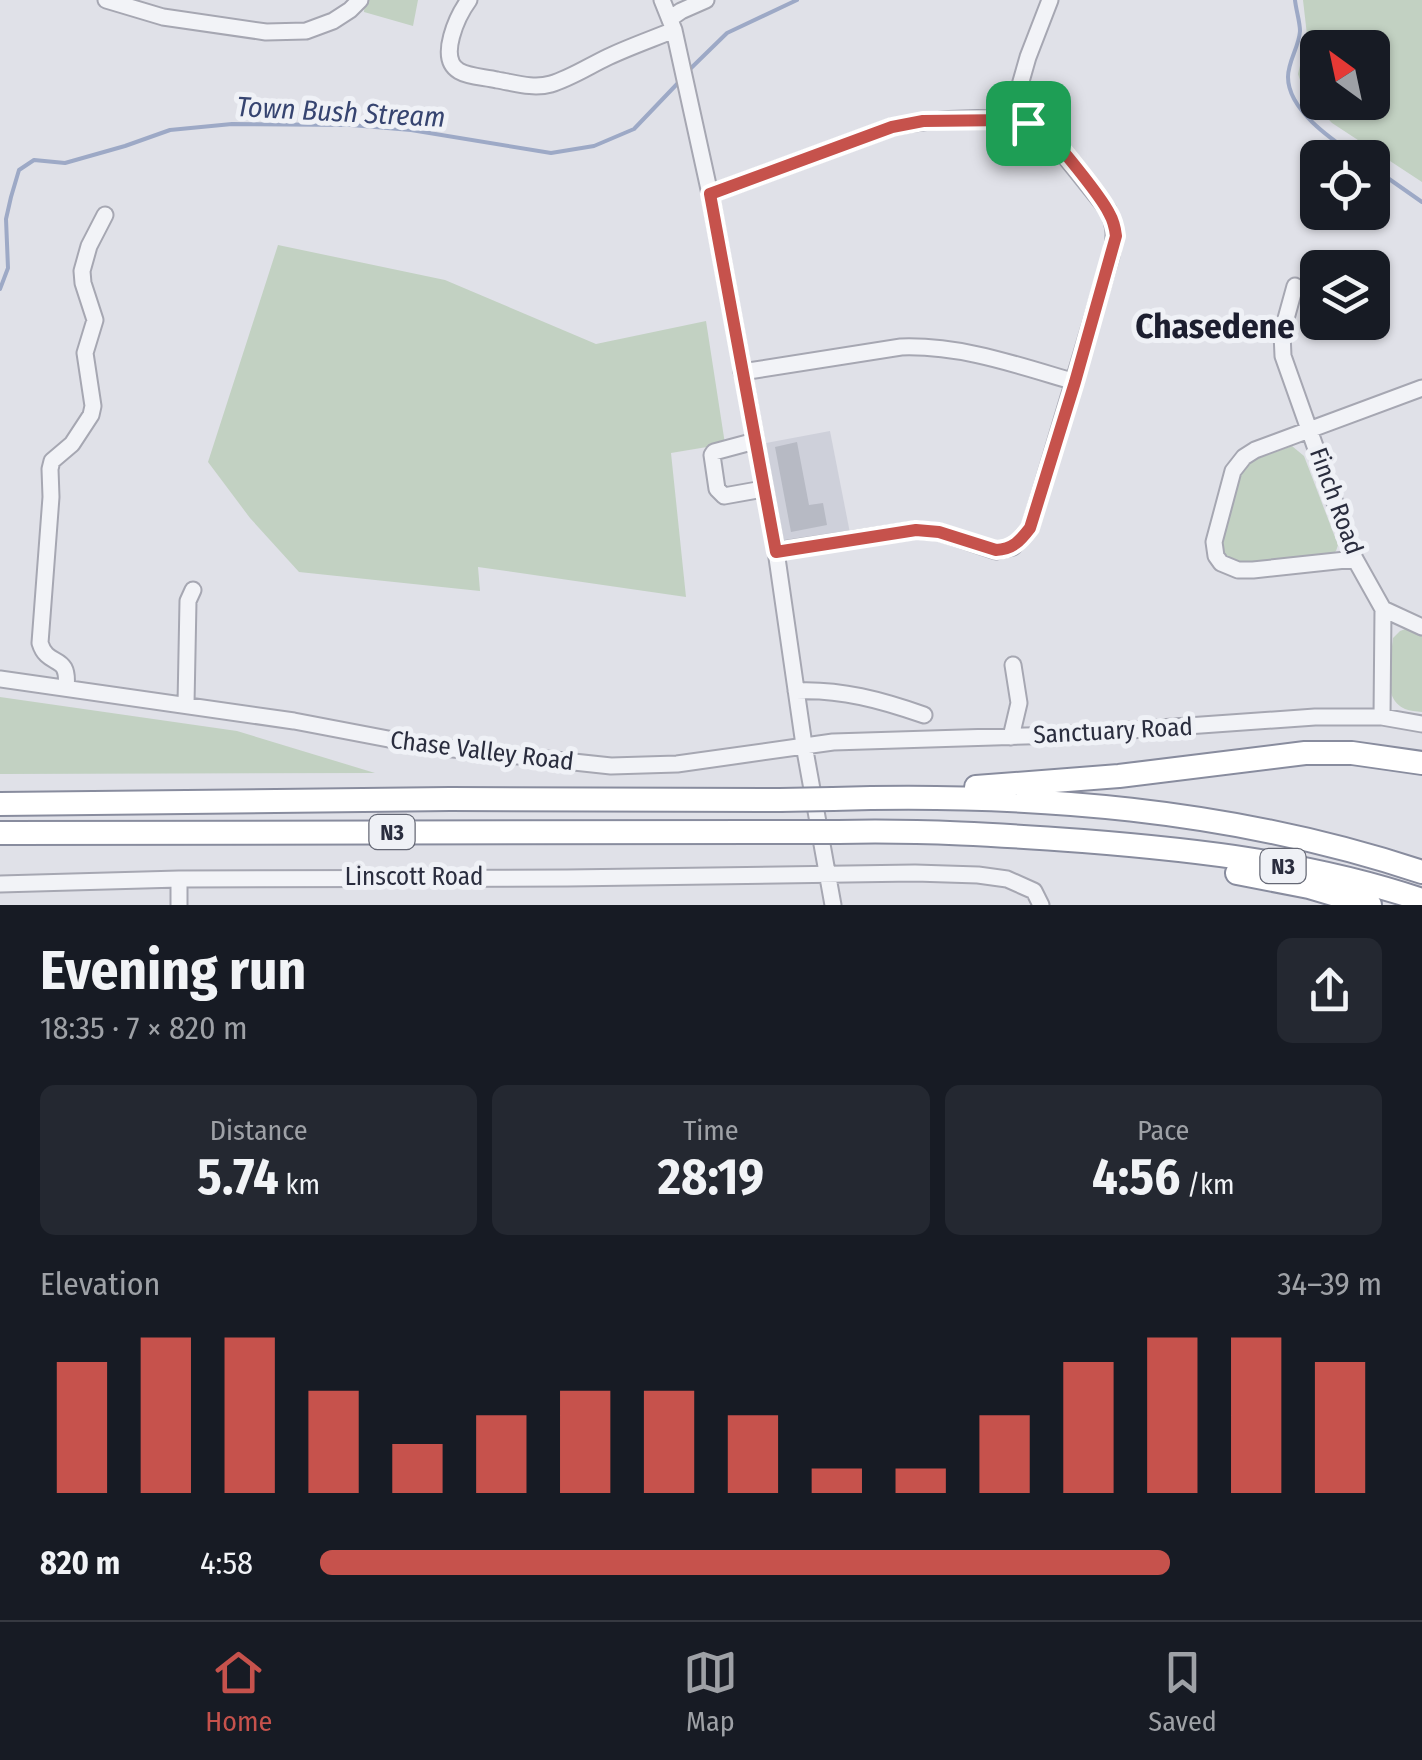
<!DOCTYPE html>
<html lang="en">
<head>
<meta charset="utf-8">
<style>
	:root { --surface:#171b24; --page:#242831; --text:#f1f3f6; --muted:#9ea1a6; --line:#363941; --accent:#c6524c }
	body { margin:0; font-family:"Fira Sans Condensed",sans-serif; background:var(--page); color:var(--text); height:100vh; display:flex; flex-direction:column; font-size:38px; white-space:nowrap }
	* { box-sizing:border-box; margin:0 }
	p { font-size:32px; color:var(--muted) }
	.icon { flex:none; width:55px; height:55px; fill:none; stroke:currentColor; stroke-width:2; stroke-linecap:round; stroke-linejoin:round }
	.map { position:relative; height:905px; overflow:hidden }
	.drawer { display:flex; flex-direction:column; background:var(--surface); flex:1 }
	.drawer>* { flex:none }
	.needle { width:65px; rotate:327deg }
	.tools { position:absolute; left:1300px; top:30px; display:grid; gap:20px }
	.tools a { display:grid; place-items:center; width:90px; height:90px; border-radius:15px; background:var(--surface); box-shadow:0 2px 8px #0004; font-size:50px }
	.pin { position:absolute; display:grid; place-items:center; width:85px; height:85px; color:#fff; margin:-42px; border-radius:20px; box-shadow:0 5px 15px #0006 }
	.round { display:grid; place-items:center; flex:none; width:105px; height:105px; border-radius:15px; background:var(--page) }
	.summary { display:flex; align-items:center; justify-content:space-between; height:170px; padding:0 40px }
	h1 { font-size:55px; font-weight:700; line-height:75px }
	.stats { display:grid; grid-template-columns:repeat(3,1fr); gap:15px; height:170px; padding:10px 40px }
	.stats div { display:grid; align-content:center; border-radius:15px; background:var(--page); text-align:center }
	.stats b { font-size:50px; font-weight:700 }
	.stats small { font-size:28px; font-weight:400 }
	.stats p { font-size:28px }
	.chart { height:280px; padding:20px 40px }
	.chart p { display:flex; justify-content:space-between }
	.chart svg { width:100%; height:180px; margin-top:10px; stroke:var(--accent); stroke-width:6 }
	ul { padding:0 40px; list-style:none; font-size:32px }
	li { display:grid; grid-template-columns:160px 120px 1fr; align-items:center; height:75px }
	li i { height:25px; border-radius:12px; background:var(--accent) }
	.tabs { display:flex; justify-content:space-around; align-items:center; height:140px; border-top:2px solid var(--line); background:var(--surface); font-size:28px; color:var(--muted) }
	.tabs a { display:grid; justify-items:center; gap:5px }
	.tabs .current { color:var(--accent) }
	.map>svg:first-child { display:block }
	.built { fill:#ced0da }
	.green { fill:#c2d1c2; fill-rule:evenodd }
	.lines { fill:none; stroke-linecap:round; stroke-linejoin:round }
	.stream { stroke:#9da9c6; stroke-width:4 }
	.building { fill:#b7bac4 }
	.minor-casing { stroke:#a6a7b2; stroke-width:19 }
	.highway-casing { stroke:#888c9e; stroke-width:26 }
	.minor { stroke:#f2f3f7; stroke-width:15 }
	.highway { stroke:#fff; stroke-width:22 }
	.highway-bridge-casing { stroke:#888c9e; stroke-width:26; stroke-linecap:butt }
	.highway-bridge { stroke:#fff; stroke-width:22 }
	.route-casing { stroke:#fff; stroke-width:20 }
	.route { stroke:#c6524c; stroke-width:12 }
	.labels { text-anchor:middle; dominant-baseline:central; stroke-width:10; stroke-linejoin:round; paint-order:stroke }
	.shield { fill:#eff1f6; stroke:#656875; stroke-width:2.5 }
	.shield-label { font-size:22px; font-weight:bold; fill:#2a2d3e }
	.street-label { font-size:25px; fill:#2a2d3e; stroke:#eff1f6 }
	.water-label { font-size:28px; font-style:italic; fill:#364470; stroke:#eff1f6 }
	.district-label { font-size:35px; font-weight:bold; fill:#1c1e2f; stroke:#eff1f6 }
</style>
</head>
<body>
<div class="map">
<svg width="1422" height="905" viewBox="0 0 1422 905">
	<rect width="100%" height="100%" fill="#e0e1e8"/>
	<!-- built -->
	<path class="built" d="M 830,431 L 850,533 L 780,546 L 761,444 Z"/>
	<!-- green -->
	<path class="green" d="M 365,0 L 418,0 L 413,26 L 364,12 Z
		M 1303,0 L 1422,0 L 1422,182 L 1332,123 L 1305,95 L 1298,74 L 1307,35 ZM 1318,48 L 1372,48 L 1372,102 L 1318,102 Z
		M 278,245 L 445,280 L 596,344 L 706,321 L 725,444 L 671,453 L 686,597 L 478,567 L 480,591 L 299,572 L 250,518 L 208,462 Z
		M 1292,446 L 1304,456 L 1338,545 L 1336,551 L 1328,558 L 1229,566 L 1217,553 L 1243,464 Z
		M 1411,627 L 1422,632 L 1422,712 C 1416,711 1410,711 1405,709 C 1380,698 1391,660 1393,638 L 1400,631 Z
		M 0,697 L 237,731 L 375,773 L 0,774 Z"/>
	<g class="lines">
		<!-- stream -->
		<path class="stream" d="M 1295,0 C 1296,10 1300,22 1300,31 C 1299,47 1288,61 1288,77 C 1288,111 1334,141 1359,158
			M 687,72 L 727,33 L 797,0
			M 1372,167 L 1422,202
			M 0,289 L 8,268 L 6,219 L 11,197 L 19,170 L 34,160 L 65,163 L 125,146 L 170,130 L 232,124 L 351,125 L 411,130 L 551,153 L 594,146 L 634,129 L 678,83"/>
	</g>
	<!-- building -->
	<path class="building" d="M 797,442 L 809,505 L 823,503 L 827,525 L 791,532 L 775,447 Z"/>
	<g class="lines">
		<!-- minor casing -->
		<g class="minor-casing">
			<path id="minor" d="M 106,0 L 163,17 L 266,32 L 306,31 L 333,21 L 350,10 L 360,0
				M 469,0 C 458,15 437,58 459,71 C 469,77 485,77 497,80 C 515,83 533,89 551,84 C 571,78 589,66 608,57 C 629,47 652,39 674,30
				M 662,0 L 674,30 L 710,194 L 776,551 L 804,745 L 833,905
				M 671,18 L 681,11 L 706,0
				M 1010,120 L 1028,57 L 1050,0
				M 710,194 L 892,127 C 932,119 1006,112 1043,129 L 1108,210 C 1116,228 1115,238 1111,256 L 1030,528 L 1013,547 L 996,551 L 939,532 L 916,530 L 776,551
				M 1295,286 L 1282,333 L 1283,356 L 1355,559 L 1383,609 L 1382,717
				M 742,372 L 901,347 C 961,345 1017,365 1075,382
				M 755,441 L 714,452 L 712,455 L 717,489 L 724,496 L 763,489
				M 1355,559 L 1253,570 L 1238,570 L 1221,563 L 1216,556 L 1214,542 L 1233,471 L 1244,457 L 1255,450 L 1422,388
				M 1383,609 L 1422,627
				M 0,679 L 294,721 L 425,746 L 611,766 L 677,764 L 833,742 L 1060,735 L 1315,717 L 1382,717 L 1422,724
				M 66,688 C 70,652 48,669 40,643 L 51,497 L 50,469 L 52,461 L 72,444 L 91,415 L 93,406 L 85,353 L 95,320 L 83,283 L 82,271 L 89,246 L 105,215
				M 796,691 C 841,689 881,700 924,715
				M 186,704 L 188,601 L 193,590
				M 1011,737 L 1019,703 L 1013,665
				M 179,879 L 179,905
				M 0,884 L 179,879 L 567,878 L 915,873 L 978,875 L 1007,879 L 1034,891 L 1041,905"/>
		</g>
		<!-- highway casing -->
		<g class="highway-casing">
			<path id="highway" d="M 976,787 L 1119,776 L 1305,753 L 1352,753 L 1422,763
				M 833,799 C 1031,793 1233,809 1422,872
				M 0,804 L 450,799 L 780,800
				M 838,832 C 920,830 1001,835 1083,841 C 1197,850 1313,863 1422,900
				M 0,833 L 783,832
				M 1237,873 L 1309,887 L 1370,905"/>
		</g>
		<!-- minor -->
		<use href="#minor" class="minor"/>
		<!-- highway -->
		<use href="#highway" class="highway"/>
		<!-- highway-bridge casing -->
		<g class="highway-bridge-casing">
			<path id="highway-bridge" d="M 780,800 L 833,799
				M 783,832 L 838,832"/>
		</g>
		<!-- highway-bridge -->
		<use href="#highway-bridge" class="highway-bridge"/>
	</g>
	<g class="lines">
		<!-- route casing -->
		<g class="route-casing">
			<path id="route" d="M 1010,120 C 1020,121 1031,123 1040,128 C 1054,137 1101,197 1109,213 C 1113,220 1115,227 1116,236 L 1075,382 L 1030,528 C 1020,541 1013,549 996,550 L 939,532 L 916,530 L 776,552 L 710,194 L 892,127 L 923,121 Z"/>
		</g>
		<!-- route -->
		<use href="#route" class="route"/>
	</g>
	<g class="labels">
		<!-- shield labels -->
		<g class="shield">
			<rect x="369.5" y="815" width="45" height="34" rx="8"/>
			<rect x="1260.5" y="849" width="45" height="34" rx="8"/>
		</g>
		<g class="shield-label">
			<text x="392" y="832">N3</text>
			<text x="1283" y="866">N3</text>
		</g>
		<!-- street labels -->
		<g class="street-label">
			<text transform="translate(1336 501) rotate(70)">Finch Road</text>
			<text transform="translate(1113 731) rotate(-3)">Sanctuary Road</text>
			<text transform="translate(482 751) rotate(7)">Chase Valley Road</text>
			<text x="414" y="877">Linscott Road</text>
		</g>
		<!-- water labels -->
		<g class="water-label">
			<text transform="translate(341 112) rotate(3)">Town Bush Stream</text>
		</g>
		<!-- district labels -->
		<g class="district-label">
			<text x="1215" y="326">Chasedene</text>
		</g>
	</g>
</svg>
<div class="tools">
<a><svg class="needle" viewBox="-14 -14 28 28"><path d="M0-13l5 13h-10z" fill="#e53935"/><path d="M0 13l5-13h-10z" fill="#9ea1a6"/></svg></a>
<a><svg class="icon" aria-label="locate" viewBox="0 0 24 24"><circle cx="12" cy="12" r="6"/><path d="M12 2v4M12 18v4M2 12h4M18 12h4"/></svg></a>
<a><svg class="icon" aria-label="layers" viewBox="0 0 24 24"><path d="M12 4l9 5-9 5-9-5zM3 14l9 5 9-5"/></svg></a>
</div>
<div class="pin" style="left:1028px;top:123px;background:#1e9e55"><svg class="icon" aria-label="arrive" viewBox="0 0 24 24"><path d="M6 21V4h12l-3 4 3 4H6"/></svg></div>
</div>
<section class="drawer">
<div class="summary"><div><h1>Evening run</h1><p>18:35 · 7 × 820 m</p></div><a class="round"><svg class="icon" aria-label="share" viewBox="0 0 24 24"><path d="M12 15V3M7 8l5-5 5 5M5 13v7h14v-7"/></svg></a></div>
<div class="stats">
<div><p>Distance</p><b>5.74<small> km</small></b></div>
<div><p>Time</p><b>28:19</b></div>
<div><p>Pace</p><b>4:56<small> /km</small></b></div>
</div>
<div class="chart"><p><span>Elevation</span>34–39 m</p>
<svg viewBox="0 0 160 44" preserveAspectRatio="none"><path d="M5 44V12M15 44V6M25 44V6M35 44V19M45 44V32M55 44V25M65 44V19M75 44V19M85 44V25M95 44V38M105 44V38M115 44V25M125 44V12M135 44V6M145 44V6M155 44V12"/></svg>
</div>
<ul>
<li><b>820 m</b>4:58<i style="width:80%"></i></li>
</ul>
</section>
<nav class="tabs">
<a class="current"><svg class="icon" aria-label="home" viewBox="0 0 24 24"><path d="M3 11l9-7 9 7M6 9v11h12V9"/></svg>Home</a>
<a><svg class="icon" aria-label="map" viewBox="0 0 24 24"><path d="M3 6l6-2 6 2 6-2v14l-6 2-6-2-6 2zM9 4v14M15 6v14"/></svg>Map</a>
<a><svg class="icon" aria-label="saved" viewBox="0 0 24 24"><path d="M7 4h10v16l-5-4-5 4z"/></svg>Saved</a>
</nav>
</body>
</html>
